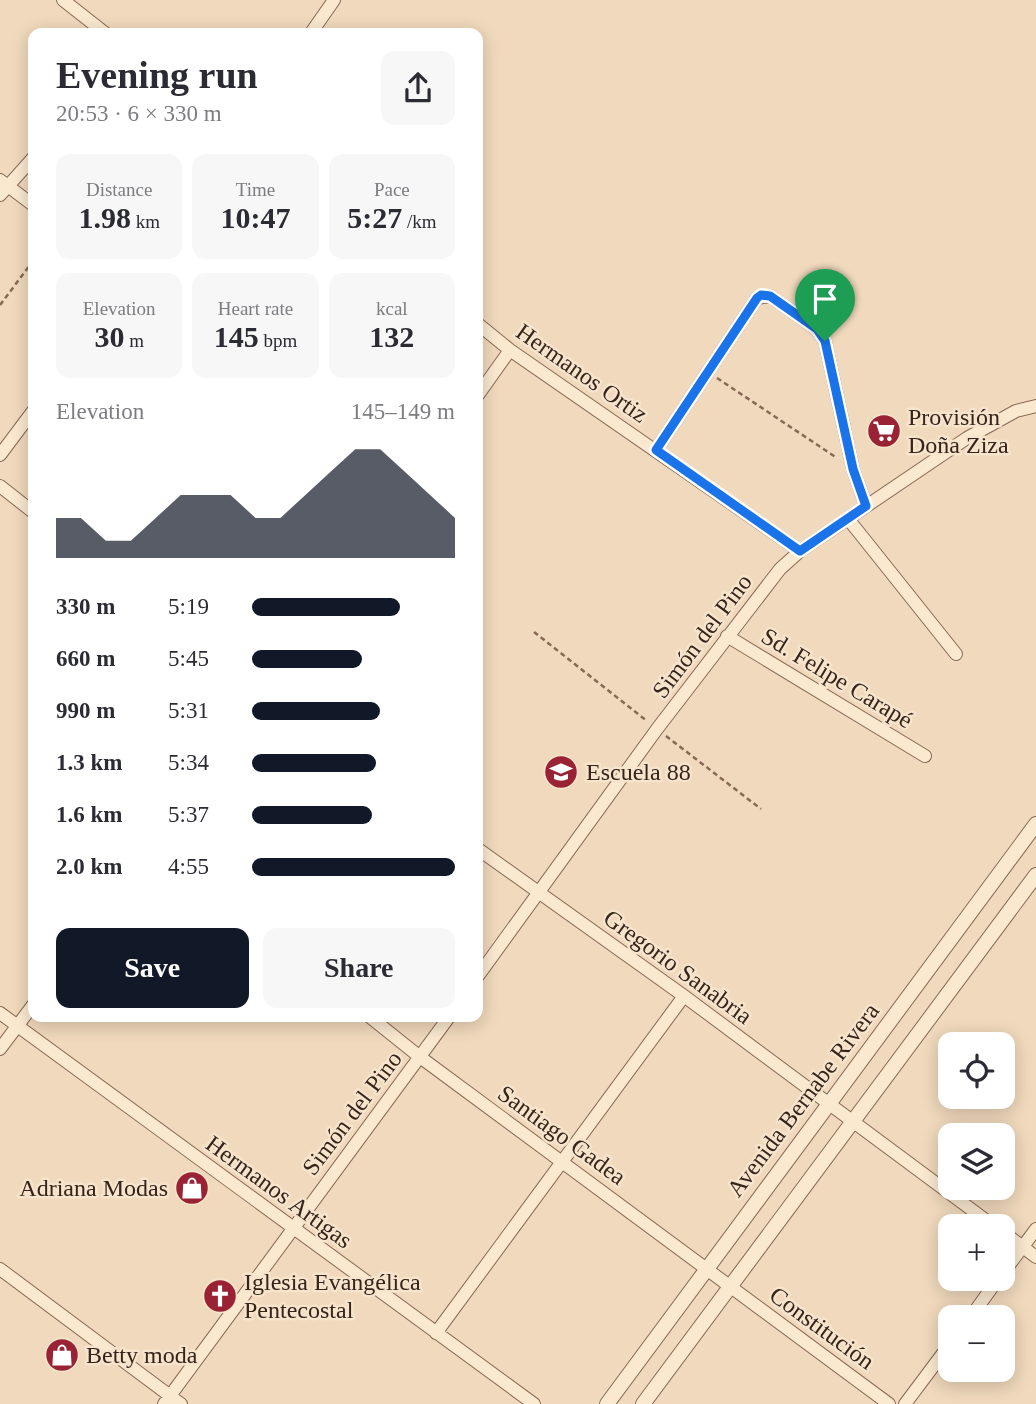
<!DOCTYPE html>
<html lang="en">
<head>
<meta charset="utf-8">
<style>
	:root { --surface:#fff; --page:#f7f7f7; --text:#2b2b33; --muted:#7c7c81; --accent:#111827 }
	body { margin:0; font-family:"Times New Roman",serif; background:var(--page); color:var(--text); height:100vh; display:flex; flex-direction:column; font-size:26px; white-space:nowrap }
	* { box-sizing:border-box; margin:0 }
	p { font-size:23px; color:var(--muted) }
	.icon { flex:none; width:38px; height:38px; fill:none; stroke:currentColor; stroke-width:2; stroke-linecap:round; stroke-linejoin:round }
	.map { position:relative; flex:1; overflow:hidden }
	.details { position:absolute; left:28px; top:28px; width:455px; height:994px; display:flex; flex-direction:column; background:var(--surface); border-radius:14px; box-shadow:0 4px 18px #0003 }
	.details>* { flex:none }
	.buttons { position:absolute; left:938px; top:1032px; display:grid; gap:14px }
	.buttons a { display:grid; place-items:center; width:77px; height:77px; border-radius:14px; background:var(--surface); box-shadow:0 4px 18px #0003; font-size:35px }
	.pin { position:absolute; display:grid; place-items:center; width:60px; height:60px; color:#fff; margin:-72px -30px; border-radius:50% 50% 50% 0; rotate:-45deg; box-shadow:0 0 7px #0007 }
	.pin .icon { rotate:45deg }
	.round { display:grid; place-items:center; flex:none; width:74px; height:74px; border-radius:14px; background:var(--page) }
	.summary { display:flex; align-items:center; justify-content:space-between; height:119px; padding:0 28px }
	h1 { font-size:38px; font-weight:700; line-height:52px }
	.metrics { display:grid; grid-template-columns:repeat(3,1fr); gap:10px; height:119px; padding:7px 28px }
	.metrics div { display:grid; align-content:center; border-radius:14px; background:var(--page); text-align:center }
	.metrics b { font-size:30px; font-weight:700 }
	.metrics small { font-size:19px; font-weight:400 }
	.metrics p { font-size:19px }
	.chart { height:196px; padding:14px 28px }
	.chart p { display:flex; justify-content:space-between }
	.chart svg { width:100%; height:126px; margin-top:7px; fill:var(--accent); opacity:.7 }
	.action { display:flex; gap:14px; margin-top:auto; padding:14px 28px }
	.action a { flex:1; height:80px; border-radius:14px; background:var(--accent); color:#fff; font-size:28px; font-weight:700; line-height:80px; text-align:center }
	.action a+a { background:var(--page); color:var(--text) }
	ul { padding:0 28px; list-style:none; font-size:23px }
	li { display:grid; grid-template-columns:112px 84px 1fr; align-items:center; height:52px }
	li i { height:18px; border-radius:9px; background:var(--accent) }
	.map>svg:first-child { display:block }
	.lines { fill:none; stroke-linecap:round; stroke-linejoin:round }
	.minor-casing { stroke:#886955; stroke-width:14 }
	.tertiary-casing { stroke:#886955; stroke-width:16 }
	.path { stroke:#886955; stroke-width:2.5; stroke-dasharray:5 3.5; stroke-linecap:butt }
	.minor { stroke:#fae8cf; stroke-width:12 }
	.tertiary { stroke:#fae8cf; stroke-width:14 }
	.route-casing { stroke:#fff; stroke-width:14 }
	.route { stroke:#1a73e8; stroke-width:9 }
	.labels { text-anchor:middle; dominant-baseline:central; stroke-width:5; stroke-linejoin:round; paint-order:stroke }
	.street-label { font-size:24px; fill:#36241b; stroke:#f7e4cc }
	.poi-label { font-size:24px; fill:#36241b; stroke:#f7e4cc; text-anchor:start }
</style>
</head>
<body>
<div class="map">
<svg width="1036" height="1404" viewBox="0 0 1036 1404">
	<rect width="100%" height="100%" fill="#f0d9bc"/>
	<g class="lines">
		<!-- minor casing -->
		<g class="minor-casing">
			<path id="minor" d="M 63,0 L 105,33
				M 311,33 L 334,0
				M 0,180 L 33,205
				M 0,195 L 33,158
				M 478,324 L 510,350 L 800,551
				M 478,395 L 510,350
				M 656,450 L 757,298 L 770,296 L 817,329 L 825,341 L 853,469 L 866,506
				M 0,455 L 33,411
				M 0,486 L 33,512
				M 849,520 L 956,654
				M 727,636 L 925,756
				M 478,849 L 684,996 L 995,1227
				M 478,976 L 657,729 L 780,569 L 800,551 L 967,438 L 1016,411 L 1036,406
				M 0,1013 L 534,1404
				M 370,1017 L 420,1057 L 889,1404
				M 0,1049 L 33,1005
				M 1003,1232 L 1036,1257
				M 0,1269 L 181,1404
				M 1003,1273 L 1036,1229
				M 970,1318 L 998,1279
				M 436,1333 L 684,996
				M 164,1404 L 449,1017
				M 905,1404 L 950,1344"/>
		</g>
		<!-- tertiary casing -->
		<g class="tertiary-casing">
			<path id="tertiary" d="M 607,1404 L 1036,824
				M 643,1404 L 1036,875"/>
		</g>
		<!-- path -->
		<path class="path" d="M 0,305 L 33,261
			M 717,378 L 837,458
			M 534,632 L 647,721
			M 666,736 L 761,809"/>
		<!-- minor -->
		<use href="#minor" class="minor"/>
		<!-- tertiary -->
		<use href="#tertiary" class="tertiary"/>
	</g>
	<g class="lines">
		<!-- route casing -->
		<g class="route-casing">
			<path id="route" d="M 761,295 L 770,296 L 817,329 L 825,341 L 853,469 L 866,506 L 800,551 L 656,450 L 757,298 Z"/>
		</g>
		<!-- route -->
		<use href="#route" class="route"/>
	</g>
	<!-- icons -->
	<defs>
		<g id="supermarket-disc" transform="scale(1.75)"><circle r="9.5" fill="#992234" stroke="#f7e4cc"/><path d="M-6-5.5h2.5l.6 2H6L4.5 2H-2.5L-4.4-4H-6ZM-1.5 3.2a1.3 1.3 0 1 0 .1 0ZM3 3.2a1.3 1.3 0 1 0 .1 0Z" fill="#fff"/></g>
		<g id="school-disc" transform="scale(1.75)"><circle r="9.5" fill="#992234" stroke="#f7e4cc"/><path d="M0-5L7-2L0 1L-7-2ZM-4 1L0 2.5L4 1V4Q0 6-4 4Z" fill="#fff"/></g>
		<g id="shop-disc" transform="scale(1.75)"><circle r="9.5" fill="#992234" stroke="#f7e4cc"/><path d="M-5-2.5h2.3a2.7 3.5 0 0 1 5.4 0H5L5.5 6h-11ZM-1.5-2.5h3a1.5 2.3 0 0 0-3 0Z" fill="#fff"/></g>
		<g id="church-disc" transform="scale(1.75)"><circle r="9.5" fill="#992234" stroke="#f7e4cc"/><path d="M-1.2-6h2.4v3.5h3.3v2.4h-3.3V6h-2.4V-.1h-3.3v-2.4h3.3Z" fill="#fff"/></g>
	</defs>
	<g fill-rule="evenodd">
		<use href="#supermarket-disc" x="884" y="431"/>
		<use href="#school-disc" x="561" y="772"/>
		<use href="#shop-disc" x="192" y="1188"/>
		<use href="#church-disc" x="220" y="1296"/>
		<use href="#shop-disc" x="62" y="1355"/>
	</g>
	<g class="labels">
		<!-- street labels -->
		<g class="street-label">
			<text transform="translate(582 373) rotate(35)">Hermanos Ortiz</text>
			<text transform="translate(702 636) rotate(-53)">Simón del Pino</text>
			<text transform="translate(837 678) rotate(31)">Sd. Felipe Carapé</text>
			<text transform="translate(678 967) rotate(36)">Gregorio Sanabria</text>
			<text transform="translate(803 1100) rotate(-53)">Avenida Bernabe Rivera</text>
			<text transform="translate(352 1113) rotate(-53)">Simón del Pino</text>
			<text transform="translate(562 1135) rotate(36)">Santiago Gadea</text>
			<text transform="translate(279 1192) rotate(36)">Hermanos Artigas</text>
			<text transform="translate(822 1328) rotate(36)">Constitución</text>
		</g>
		<!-- poi labels -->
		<g class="poi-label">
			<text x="908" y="417">Provisión<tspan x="908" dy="28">Doña Ziza</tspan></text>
			<text x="586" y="772">Escuela 88</text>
			<text x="168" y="1188" text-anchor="end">Adriana Modas</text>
			<text x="244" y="1282">Iglesia Evangélica<tspan x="244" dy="28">Pentecostal</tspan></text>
			<text x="86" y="1355">Betty moda</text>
		</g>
	</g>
</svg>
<div class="buttons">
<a><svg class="icon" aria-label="locate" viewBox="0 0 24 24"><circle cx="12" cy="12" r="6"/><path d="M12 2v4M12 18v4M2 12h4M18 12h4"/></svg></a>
<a><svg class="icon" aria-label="layers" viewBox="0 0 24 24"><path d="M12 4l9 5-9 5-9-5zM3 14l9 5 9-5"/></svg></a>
<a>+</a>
<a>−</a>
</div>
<div class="pin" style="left:825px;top:341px;background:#1e9e55"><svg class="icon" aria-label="arrive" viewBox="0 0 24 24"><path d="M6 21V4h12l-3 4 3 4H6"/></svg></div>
<section class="details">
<div class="summary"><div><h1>Evening run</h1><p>20:53 · 6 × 330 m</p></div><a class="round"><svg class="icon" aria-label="share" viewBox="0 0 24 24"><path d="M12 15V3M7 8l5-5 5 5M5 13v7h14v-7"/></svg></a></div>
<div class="metrics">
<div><p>Distance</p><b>1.98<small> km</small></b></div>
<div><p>Time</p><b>10:47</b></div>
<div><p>Pace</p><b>5:27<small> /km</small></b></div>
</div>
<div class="metrics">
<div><p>Elevation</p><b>30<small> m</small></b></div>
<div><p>Heart rate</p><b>145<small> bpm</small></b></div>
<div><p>kcal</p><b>132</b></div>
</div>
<div class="chart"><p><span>Elevation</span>145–149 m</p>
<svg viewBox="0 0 160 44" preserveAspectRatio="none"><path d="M0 44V30L10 30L20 38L30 38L40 30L50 22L60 22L70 22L80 30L90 30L100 22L110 14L120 6L130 6L140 14L150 22L160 30V44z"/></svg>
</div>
<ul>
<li><b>330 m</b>5:19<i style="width:73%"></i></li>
<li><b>660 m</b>5:45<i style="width:54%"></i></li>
<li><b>990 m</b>5:31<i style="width:63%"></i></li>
<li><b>1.3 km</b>5:34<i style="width:61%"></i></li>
<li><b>1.6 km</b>5:37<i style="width:59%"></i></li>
<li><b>2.0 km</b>4:55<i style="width:100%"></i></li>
</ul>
<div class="action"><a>Save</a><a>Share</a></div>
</section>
</div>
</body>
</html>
